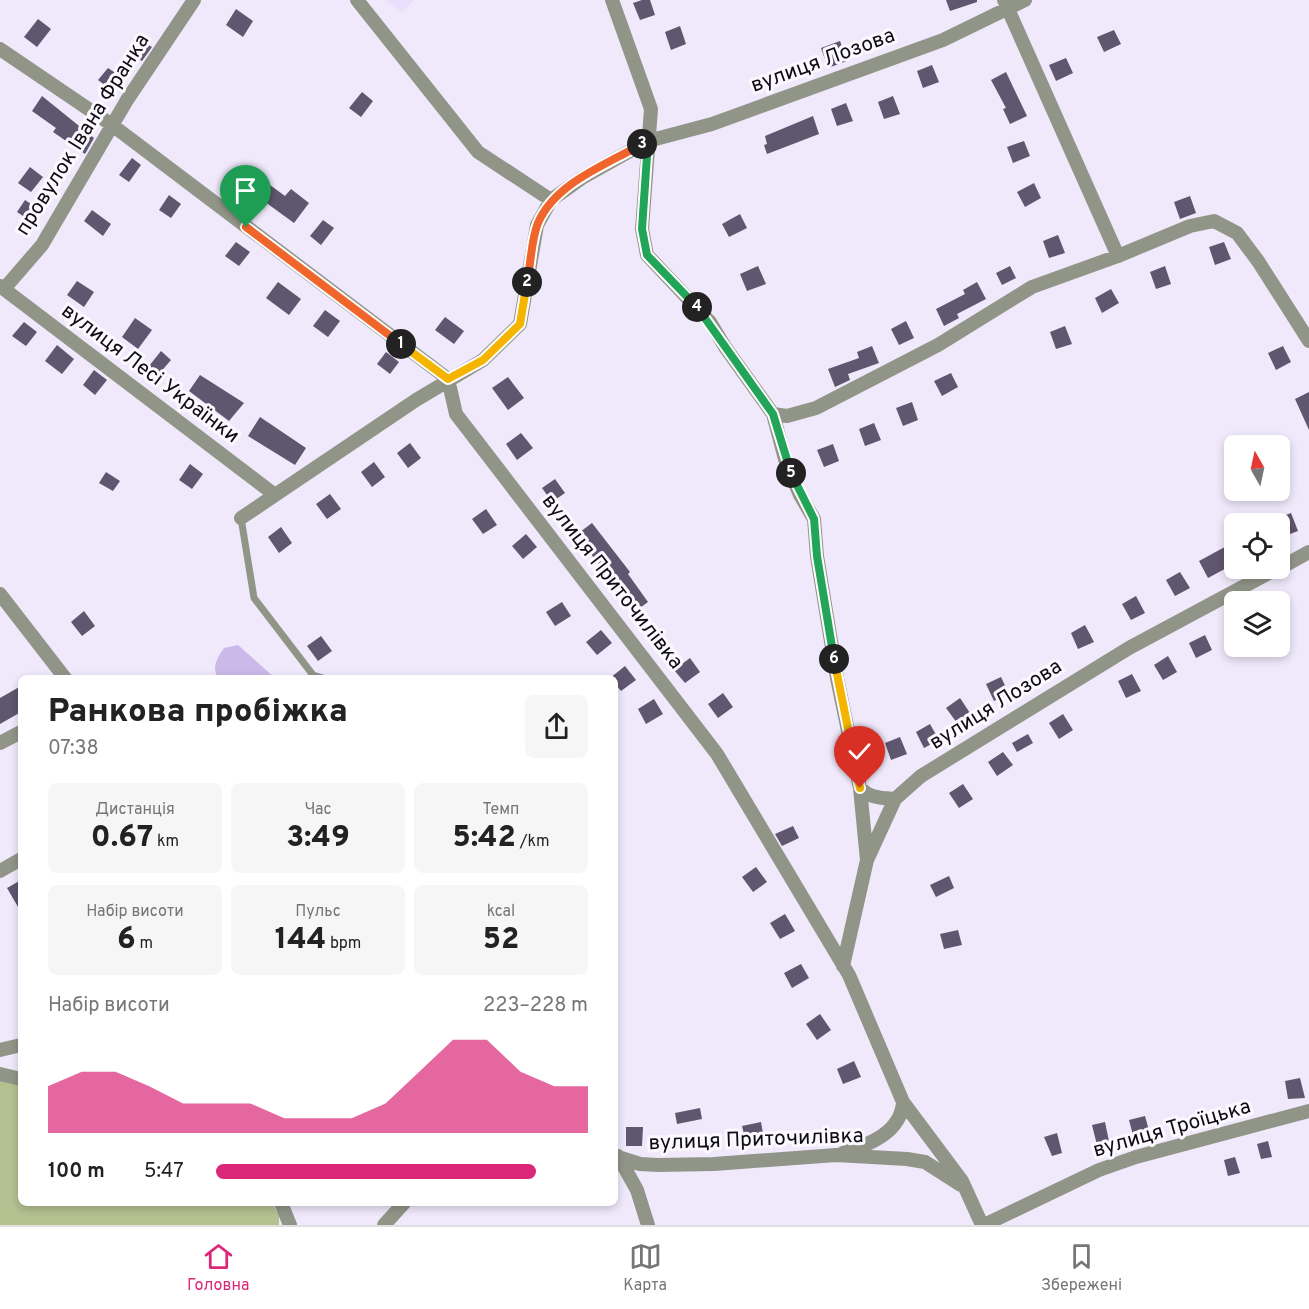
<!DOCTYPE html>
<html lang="uk">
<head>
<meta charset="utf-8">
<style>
	:root { --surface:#fff; --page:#f6f6f6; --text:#222; --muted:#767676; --line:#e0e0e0; --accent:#db2777 }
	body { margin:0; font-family:Overpass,sans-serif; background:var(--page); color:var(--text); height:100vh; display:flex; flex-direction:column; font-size:22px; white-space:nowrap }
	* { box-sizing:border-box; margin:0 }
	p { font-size:20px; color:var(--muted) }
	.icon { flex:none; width:33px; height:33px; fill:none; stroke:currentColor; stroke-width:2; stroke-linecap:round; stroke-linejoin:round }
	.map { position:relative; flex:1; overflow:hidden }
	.sheet { position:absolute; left:18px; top:675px; width:600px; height:531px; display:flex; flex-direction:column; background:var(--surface); border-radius:9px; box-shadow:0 3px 9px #0003 }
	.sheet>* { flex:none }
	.needle { width:39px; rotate:351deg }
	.fabs { position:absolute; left:1224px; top:435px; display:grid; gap:12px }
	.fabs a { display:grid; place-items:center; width:66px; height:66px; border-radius:9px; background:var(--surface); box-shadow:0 3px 9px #0003; font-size:30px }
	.pin { position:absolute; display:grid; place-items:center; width:51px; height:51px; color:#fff; margin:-62px -26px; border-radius:50% 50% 50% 0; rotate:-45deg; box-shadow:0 0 6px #0007 }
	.pin .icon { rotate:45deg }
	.km { position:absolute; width:30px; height:30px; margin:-15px; border-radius:50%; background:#222; color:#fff; font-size:16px; line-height:30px; text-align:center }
	.round { display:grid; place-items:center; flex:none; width:63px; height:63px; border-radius:9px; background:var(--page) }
	.headline { display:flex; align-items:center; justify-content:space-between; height:102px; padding:0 30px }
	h1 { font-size:33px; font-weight:800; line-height:45px }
	.metrics { display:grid; grid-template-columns:repeat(3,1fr); gap:9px; height:102px; padding:6px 30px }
	.metrics div { display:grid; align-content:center; border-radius:9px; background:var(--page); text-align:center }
	.metrics b { font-size:30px; font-weight:800 }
	.metrics small { font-size:16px; font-weight:400 }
	.metrics p { font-size:16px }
	.chart { height:168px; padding:12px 30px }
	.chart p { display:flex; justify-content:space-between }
	.chart svg { width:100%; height:108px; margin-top:6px; fill:var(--accent); opacity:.7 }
	ul { padding:0 30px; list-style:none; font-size:20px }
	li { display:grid; grid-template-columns:96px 72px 1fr; align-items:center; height:45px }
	li i { height:15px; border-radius:8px; background:var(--accent) }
	.dock { display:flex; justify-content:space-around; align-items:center; height:84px; border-top:2px solid var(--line); background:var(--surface); font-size:16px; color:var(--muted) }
	.dock a { display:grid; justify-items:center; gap:3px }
	.dock .on { color:var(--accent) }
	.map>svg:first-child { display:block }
	.built { fill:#eadffd }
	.green { fill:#b4c190 }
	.water { fill:#cab9e9 }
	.building { fill:#5f566f }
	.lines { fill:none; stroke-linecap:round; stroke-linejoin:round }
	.lane { stroke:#919588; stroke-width:7 }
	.street { stroke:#919588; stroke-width:14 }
	.split-1-casing { stroke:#fff; stroke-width:12 }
	.split-2-casing { stroke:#fff; stroke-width:12 }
	.split-3-casing { stroke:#fff; stroke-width:12 }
	.split-4-casing { stroke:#fff; stroke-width:12 }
	.split-5-casing { stroke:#fff; stroke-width:12 }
	.split-6-casing { stroke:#fff; stroke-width:12 }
	.split-7-casing { stroke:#fff; stroke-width:12 }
	.split-1 { stroke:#f0652b; stroke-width:8 }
	.split-2 { stroke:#f5b400; stroke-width:8 }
	.split-3 { stroke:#f0652b; stroke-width:8 }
	.split-4 { stroke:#22a559; stroke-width:8 }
	.split-5 { stroke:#22a559; stroke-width:8 }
	.split-6 { stroke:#22a559; stroke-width:8 }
	.split-7 { stroke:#f5b400; stroke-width:8 }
	.labels { text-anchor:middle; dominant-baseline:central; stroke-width:6; stroke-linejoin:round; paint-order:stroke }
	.street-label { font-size:21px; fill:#0e0b14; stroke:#fbf9ff }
</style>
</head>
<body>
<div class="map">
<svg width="1309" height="1225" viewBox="0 0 1309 1225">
	<rect width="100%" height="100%" fill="#efe9fb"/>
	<!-- built -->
	<path class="built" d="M 386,0 L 414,0 L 401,13 Z"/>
	<!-- green -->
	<path class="green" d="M 0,1074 L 21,1081 L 21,1203 L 272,1203 L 279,1216 L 279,1225 L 0,1225 Z"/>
	<!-- water -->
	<path class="water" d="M 238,645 L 275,678 L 218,678 C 211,667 218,657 224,648 Z"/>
	<!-- building -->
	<path class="building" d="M 642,0 L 650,0 L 655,15 L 640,20 L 633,3 Z
		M 946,0 L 977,0 L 977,2 L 950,11 Z
		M 236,9 L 253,21 L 243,37 L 226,25 Z
		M 38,19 L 51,29 L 37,47 L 24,37 Z
		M 680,26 L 686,44 L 671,50 L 665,32 Z
		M 1114,30 L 1121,44 L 1104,52 L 1097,37 Z
		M 136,38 L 152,47 L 142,61 L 128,53 Z
		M 840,41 L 847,61 L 828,68 L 821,48 Z
		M 1066,58 L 1073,73 L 1056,81 L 1049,65 Z
		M 932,65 L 939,82 L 923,88 L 917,71 Z
		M 108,68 L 120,76 L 110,89 L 98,80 Z
		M 1006,72 L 1027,116 L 1010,124 L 1003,109 L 1006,108 L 991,80 Z
		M 362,92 L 373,101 L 361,117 L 349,108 Z
		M 42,96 L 94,138 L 85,154 L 53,132 L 56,128 L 32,111 Z
		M 893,96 L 900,114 L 884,119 L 878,102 Z
		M 846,103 L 853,121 L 837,126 L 831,109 Z
		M 813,116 L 819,134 L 767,154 L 764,145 L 767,144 L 765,136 Z
		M 1024,141 L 1030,156 L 1013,163 L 1007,147 Z
		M 132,158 L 141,165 L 129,182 L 119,175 Z
		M 30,167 L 43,177 L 31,192 L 18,183 Z
		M 255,174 L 285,196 L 291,189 L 309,203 L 294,223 L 261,199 L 257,204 L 241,192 Z
		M 1034,183 L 1041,198 L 1025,207 L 1017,192 Z
		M 169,195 L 181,204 L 171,218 L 159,210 Z
		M 1190,196 L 1196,213 L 1180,219 L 1174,202 Z
		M 25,200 L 37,208 L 29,220 L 17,212 Z
		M 92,210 L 111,224 L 103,236 L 84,221 Z
		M 740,214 L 747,228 L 729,237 L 722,224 Z
		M 323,220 L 334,228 L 321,245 L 310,236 Z
		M 1058,235 L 1065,253 L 1049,258 L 1043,241 Z
		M 236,242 L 250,252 L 239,266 L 225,256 Z
		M 1224,242 L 1231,259 L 1215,265 L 1209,247 Z
		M 758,266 L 766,284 L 747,291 L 740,274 Z
		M 1010,266 L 1016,278 L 1002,285 L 996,273 Z
		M 1165,266 L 1171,284 L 1156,289 L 1150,272 Z
		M 77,281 L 94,292 L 84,307 L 67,295 Z
		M 278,282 L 301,299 L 289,315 L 266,298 Z
		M 977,282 L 986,299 L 957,314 L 959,318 L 944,326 L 936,309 L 965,294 L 963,290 Z
		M 1111,289 L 1119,303 L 1102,313 L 1095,298 Z
		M 325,310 L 340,321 L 328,337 L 313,326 Z
		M 445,317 L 464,331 L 454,344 L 435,330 Z
		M 135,318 L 152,330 L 138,349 L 122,337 Z
		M 906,321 L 914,338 L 899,345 L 891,329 Z
		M 24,322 L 37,332 L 26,346 L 12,336 Z
		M 1065,326 L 1072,344 L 1056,349 L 1050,332 Z
		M 57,345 L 74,359 L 62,374 L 45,361 Z
		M 872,346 L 879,363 L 848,374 L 850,380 L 835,387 L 828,369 L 859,358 L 857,352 Z
		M 1283,346 L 1291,362 L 1276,370 L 1268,353 Z
		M 161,351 L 171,360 L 159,374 L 149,366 Z
		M 386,352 L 399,362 L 390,374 L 377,364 Z
		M 94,370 L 107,380 L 95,395 L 83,385 Z
		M 951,373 L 958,387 L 942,396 L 934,381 Z
		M 200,375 L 244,403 L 229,421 L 189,391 Z
		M 508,377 L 524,398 L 508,410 L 492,388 Z
		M 1309,392 L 1309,430 L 1295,399 Z
		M 912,402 L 918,420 L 903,426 L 896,408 Z
		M 260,417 L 306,448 L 295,465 L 248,436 Z
		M 874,423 L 881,440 L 865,446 L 859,429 Z
		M 521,433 L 533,448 L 517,460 L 506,444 Z
		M 410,443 L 421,458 L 408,468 L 397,453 Z
		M 833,444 L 839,461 L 824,467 L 817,450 Z
		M 374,462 L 385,477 L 372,487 L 361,472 Z
		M 190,464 L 203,474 L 192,489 L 179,480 Z
		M 106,472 L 120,481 L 113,491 L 99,483 Z
		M 555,479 L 565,493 L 552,502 L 542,488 Z
		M 330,494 L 341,509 L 327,519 L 316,504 Z
		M 486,509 L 497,525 L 483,534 L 472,519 Z
		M 1291,513 L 1298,531 L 1282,537 L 1276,519 Z
		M 592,523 L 630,572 L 628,574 L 648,602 L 633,613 L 623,600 L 625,598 L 576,535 Z
		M 281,527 L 292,543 L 279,553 L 268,537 Z
		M 526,534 L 537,547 L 523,559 L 512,546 Z
		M 1234,542 L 1234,564 L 1208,578 L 1199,561 Z
		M 1180,572 L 1190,588 L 1175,596 L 1166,580 Z
		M 1136,596 L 1145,613 L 1131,620 L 1122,604 Z
		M 562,602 L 571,616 L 555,626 L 546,612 Z
		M 84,611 L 95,626 L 82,636 L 71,622 Z
		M 1085,625 L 1094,642 L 1078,649 L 1071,633 Z
		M 601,630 L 612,643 L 597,655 L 586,642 Z
		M 1205,635 L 1212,650 L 1196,658 L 1189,643 Z
		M 321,636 L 332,651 L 318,661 L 307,646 Z
		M 1168,656 L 1177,672 L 1163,680 L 1154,665 Z
		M 690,658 L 700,672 L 685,683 L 674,670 Z
		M 625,666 L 636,680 L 621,691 L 615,684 L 615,678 L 610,678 Z
		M 1132,674 L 1141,691 L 1126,698 L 1118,681 Z
		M 1001,677 L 1009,694 L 994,701 L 986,684 Z
		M 21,686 L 21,712 L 0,724 L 0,698 Z
		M 723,693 L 733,707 L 718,718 L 708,704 Z
		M 960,698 L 970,713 L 957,723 L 946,708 Z
		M 654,699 L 663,714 L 646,724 L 638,709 Z
		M 1063,714 L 1073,730 L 1059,739 L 1049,723 Z
		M 930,724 L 939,740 L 924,748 L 916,732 Z
		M 1028,734 L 1033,743 L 1017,752 L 1012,743 Z
		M 900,737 L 907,754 L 891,760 L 885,743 Z
		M 1003,752 L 1013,765 L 997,776 L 988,762 Z
		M 963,784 L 973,799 L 959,808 L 949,793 Z
		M 793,826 L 799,838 L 782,846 L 775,834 Z
		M 756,867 L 767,882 L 753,892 L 742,877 Z
		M 949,876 L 954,888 L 936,897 L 930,885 Z
		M 21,880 L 21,912 L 7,888 Z
		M 785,914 L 795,931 L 780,939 L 770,923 Z
		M 958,930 L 962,945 L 944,949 L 940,934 Z
		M 801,964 L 809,978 L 792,988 L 784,973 Z
		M 820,1014 L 831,1030 L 817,1040 L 806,1024 Z
		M 854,1061 L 861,1077 L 843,1084 L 837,1069 Z
		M 1300,1078 L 1305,1098 L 1288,1099 L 1285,1081 Z
		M 700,1108 L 702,1119 L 677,1124 L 675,1113 Z
		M 1145,1116 L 1150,1134 L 1134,1139 L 1129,1120 Z
		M 761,1122 L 764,1139 L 746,1142 L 742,1126 Z
		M 1105,1122 L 1110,1146 L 1098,1149 L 1092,1125 Z
		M 626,1127 L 643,1127 L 642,1146 L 626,1146 Z
		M 1057,1133 L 1062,1153 L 1052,1156 L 1044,1137 Z
		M 1268,1141 L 1272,1157 L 1261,1159 L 1257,1144 Z
		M 1235,1157 L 1240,1173 L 1228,1176 L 1224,1160 Z"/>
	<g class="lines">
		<!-- lane -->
		<path class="lane" d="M 241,518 L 254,598 L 313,675 L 323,678"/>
		<!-- street -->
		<path class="street" d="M 357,0 L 478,152 L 551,200
			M 612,0 L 651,109 L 642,229 L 647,255 L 710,322 L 725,347 L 773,414 L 785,459 L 800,495 L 814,519 L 817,556 L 837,678 L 860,788 L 867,860
			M 1004,0 L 1118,256
			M 0,49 L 112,125 L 448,379
			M 0,286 L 275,495
			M 4,289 L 42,245 L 127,100 L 194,0
			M 448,379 L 456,414 L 717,754 L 849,975 L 903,1102 L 962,1181 L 982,1225
			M 773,414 L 787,416 L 816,408 L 938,345 L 1032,287 L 1118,256 L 1190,226 L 1214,221 L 1237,233 L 1258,261 L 1309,341
			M 241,518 L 416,400 L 483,360 L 520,324 L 537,225 L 551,200 L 582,178 L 648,141 L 712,124 L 943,40 L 1025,0
			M 1280,568 L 1309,552
			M 0,594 L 65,678
			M 0,743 L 21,732
			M 860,788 C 870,798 881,798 895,799
			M 0,871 L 21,859
			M 843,966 L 867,860 L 895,799 L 921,776 L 1129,648 L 1278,568
			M 0,1050 L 21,1045
			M 0,1074 L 21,1079
			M 843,1153 C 868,1145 901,1133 903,1102
			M 615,1156 L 640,1164 L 658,1165 L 714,1164 L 836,1155 L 907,1159 L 925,1162 L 961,1185
			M 618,1156 L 637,1190 L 648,1225
			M 281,1203 L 290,1225
			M 384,1225 L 404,1203
			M 984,1225 L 1099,1170 L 1136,1157 L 1309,1111"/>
	</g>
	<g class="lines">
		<!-- split-1 casing -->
		<g class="split-1-casing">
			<path id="split-1" d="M 246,227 L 401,344"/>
		</g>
		<!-- split-2 casing -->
		<g class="split-2-casing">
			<path id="split-2" d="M 401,344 L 448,379 L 483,360 L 520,324 L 527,282"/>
		</g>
		<!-- split-3 casing -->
		<g class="split-3-casing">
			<path id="split-3" d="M 527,282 C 531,264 531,240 538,223 C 555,183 606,165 642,144"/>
		</g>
		<!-- split-4 casing -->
		<g class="split-4-casing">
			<path id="split-4" d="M 642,144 L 648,141 L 642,229 L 647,255 L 697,307"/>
		</g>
		<!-- split-5 casing -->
		<g class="split-5-casing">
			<path id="split-5" d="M 697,307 L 773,414 L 791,473"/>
		</g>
		<!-- split-6 casing -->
		<g class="split-6-casing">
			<path id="split-6" d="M 791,473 L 814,519 L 817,556 L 834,659"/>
		</g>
		<!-- split-7 casing -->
		<g class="split-7-casing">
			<path id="split-7" d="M 834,659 L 860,788"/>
		</g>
		<!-- split-1 -->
		<use href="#split-1" class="split-1"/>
		<!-- split-2 -->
		<use href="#split-2" class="split-2"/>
		<!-- split-3 -->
		<use href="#split-3" class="split-3"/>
		<!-- split-4 -->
		<use href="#split-4" class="split-4"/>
		<!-- split-5 -->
		<use href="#split-5" class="split-5"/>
		<!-- split-6 -->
		<use href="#split-6" class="split-6"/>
		<!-- split-7 -->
		<use href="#split-7" class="split-7"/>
	</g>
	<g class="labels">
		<!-- street labels -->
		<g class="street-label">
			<text transform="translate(823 61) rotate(-20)">вулиця Лозова</text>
			<text transform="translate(83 135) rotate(-58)">провулок Івана Франка</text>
			<text transform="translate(150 374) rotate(37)">вулиця Лесі Українки</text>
			<text transform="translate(612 582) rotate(52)">вулиця Приточилівка</text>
			<text transform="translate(996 705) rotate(-32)">вулиця Лозова</text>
			<text transform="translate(1172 1129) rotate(-16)">вулиця Троїцька</text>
			<text transform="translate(756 1140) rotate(-2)">вулиця Приточилівка</text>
		</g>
	</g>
</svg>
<div class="fabs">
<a><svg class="needle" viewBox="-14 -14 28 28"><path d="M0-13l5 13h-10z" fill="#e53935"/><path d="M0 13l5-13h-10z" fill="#767676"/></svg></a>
<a><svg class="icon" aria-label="locate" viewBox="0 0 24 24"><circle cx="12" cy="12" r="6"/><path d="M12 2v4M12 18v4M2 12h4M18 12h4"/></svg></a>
<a><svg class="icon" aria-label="layers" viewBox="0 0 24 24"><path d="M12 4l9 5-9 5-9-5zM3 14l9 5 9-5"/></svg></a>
</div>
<div class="pin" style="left:246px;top:227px;background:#1e9e55"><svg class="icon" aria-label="arrive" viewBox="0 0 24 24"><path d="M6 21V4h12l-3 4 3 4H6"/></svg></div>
<div class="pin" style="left:860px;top:788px;background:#d93025"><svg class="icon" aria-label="check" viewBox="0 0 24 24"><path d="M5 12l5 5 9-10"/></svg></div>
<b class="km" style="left:401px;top:344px">1</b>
<b class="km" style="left:527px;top:282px">2</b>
<b class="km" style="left:642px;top:144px">3</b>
<b class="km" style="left:697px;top:307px">4</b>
<b class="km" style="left:791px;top:473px">5</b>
<b class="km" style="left:834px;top:659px">6</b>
<section class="sheet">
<div class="headline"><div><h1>Ранкова пробіжка</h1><p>07:38</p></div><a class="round"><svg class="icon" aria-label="share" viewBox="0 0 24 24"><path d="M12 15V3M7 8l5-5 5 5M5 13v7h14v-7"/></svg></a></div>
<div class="metrics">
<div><p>Дистанція</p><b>0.67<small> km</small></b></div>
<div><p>Час</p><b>3:49</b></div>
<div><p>Темп</p><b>5:42<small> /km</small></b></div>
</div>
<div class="metrics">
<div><p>Набір висоти</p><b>6<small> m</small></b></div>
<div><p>Пульс</p><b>144<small> bpm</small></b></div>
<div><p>kcal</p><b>52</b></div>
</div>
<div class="chart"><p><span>Набір висоти</span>223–228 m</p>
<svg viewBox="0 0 160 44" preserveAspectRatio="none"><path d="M0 44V25L10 19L20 19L30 25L40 32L50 32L60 32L70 38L80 38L90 38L100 32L110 19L120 6L130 6L140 19L150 25L160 25V44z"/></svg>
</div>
<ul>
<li><b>100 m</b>5:47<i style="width:86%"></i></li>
</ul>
</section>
</div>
<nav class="dock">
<a class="on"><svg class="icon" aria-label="home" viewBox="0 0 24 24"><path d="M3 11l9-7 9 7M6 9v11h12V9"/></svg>Головна</a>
<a><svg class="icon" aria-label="map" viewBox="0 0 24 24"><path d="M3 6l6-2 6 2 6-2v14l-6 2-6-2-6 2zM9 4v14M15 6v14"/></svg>Карта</a>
<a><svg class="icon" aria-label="saved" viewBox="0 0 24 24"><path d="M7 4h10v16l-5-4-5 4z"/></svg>Збережені</a>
</nav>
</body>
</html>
